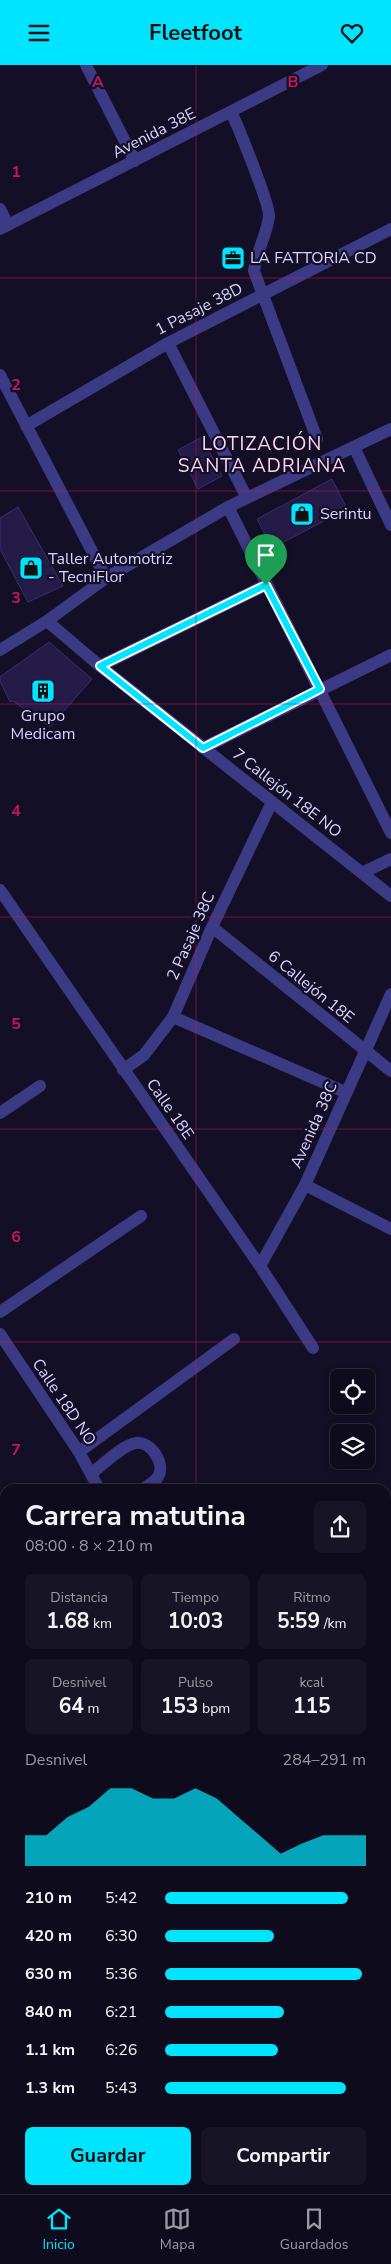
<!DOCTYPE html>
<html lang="es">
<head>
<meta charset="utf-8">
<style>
	:root { --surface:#0e0b1c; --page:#171425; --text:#f1f3f6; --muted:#9b9ba3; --line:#2e2b3b; --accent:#00e5ff }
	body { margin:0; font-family:"Nunito Sans",sans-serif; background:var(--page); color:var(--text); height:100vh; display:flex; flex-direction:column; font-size:19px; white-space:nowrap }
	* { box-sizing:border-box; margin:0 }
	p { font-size:16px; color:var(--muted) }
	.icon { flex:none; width:28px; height:28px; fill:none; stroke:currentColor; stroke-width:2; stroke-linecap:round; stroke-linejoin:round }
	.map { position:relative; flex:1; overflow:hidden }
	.panel { position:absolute; left:0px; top:1419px; width:391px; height:711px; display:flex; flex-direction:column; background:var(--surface); border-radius:15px 15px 0 0; box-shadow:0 2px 8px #0003,0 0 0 1px var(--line) }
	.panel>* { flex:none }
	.controls { position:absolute; left:330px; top:1304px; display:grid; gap:10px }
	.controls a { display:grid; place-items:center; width:45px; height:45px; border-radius:8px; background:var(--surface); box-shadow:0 2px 8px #0003,0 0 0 1px var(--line); font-size:25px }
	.pin { position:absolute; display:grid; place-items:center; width:42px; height:42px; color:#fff; margin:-51px -21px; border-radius:50% 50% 50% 0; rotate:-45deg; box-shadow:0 0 5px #0007 }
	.pin .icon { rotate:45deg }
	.round { display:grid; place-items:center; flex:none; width:52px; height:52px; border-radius:8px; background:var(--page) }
	.headline { display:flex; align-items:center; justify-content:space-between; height:85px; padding:0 25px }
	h1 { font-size:28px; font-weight:700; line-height:38px }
	.stats { display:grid; grid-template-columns:repeat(3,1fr); gap:8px; height:85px; padding:5px 25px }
	.stats div { display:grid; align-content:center; border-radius:8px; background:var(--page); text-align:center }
	.stats b { font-size:21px; font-weight:700 }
	.stats small { font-size:14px; font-weight:400 }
	.stats p { font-size:14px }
	.chart { height:140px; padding:10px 25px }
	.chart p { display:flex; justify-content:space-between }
	.chart svg { width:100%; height:90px; margin-top:5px; fill:var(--accent); opacity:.7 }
	.primary-button { display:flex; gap:10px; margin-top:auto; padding:10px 25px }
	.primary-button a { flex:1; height:58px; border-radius:8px; background:var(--accent); color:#111; font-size:20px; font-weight:700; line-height:58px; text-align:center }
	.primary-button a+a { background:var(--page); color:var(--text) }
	ul { padding:0 25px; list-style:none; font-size:16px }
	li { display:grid; grid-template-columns:80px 60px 1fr; align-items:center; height:38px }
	li i { height:12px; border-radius:6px; background:var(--accent) }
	header { display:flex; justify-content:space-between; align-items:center; height:65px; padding:0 25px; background:var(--accent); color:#111; font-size:22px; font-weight:700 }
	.tabs { display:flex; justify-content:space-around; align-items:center; height:70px; border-top:1px solid var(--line); background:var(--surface); font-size:14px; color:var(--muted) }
	.tabs a { display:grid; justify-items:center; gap:2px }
	.tabs .current { color:var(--accent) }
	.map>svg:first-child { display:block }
	.green { fill:#12302f }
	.building { fill:#241b47; stroke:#3b2d73 }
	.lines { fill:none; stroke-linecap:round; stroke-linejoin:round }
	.minor { stroke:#3d3a85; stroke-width:12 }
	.route-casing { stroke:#fff; stroke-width:10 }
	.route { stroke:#00e5ff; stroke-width:6 }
	.grid { fill:none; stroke:#c2185b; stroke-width:1; stroke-opacity:0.55 }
	.labels { text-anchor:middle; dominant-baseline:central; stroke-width:4.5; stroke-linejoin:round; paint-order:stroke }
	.street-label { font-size:16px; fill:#d9d4ff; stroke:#130f26 }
	.poi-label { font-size:16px; fill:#d9d4ff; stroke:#130f26; text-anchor:start }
	.quarter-label { font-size:19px; letter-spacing:1px; fill:#ffd6f0; stroke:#130f26 }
	.grid-label { font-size:16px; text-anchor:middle; font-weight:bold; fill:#c2185b; stroke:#130f26; stroke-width:4.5; stroke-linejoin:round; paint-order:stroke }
</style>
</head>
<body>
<header><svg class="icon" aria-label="menu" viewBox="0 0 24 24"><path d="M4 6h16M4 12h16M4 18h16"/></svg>Fleetfoot<svg class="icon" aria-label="heart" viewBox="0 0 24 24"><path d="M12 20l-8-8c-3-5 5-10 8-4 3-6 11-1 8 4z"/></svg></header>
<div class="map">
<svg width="391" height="2129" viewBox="0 0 391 2129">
	<rect width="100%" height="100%" fill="#130f26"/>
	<!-- green -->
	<path class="green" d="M 5,1959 L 5,2013 L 0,2015 L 0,1962 Z"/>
	<!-- building -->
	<path class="building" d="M 202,372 L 222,411 L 198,424 L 178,385 Z
		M 332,414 L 347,444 L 272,483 L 257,454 Z
		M 18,442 L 63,521 L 28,537 L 0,484 L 0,453 Z
		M 49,577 L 92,614 L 50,662 L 13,636 L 10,637 L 0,616 L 0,612 Z"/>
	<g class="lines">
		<!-- minor -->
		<path class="minor" d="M 86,0 L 135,96
			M 231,47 C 238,61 270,140 269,151 C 267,170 256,187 254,206 L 317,374
			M 0,144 L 8,160
			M 0,164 L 322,0
			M 168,278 L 247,433
			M 0,310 L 106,513
			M 26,361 L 168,278 L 391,164
			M 354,382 L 391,460
			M 228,442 L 391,768
			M 47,556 L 100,601 L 391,831
			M 0,585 L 47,556 L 106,513 L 228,442 L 391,364
			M 100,601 L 266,520
			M 203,683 L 391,590
			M 362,808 L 391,794
			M 0,825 L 260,1201 L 313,1283
			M 212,862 L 391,1006
			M 173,952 L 345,1027
			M 123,1005 L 144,990 L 173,952 L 212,862 L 272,737
			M 0,1048 L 40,1021
			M 305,1120 L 391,1164
			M 260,1201 L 305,1120 L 391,929
			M 0,1247 L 141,1151
			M 0,1269 L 79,1387 L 99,1424
			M 79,1387 L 234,1274
			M 91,1409 C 101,1401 124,1379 136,1378 C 151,1376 166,1399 158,1412 C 155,1417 148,1420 143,1424
			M 0,1497 L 5,1494
			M 0,1707 L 5,1714
			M 386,1857 L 391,1865
			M 0,1899 L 5,1906
			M 0,1948 L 5,1945
			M 25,2125 L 27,2129"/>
	</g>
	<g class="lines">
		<!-- route casing -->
		<g class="route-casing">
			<path id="route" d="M 266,520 L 320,624 L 203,683 L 100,601 Z"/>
		</g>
		<!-- route -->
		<use href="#route" class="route"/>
	</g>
	<!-- grid -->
	<path class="grid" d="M 196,0 L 196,1424M 0,213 L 391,213M 0,426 L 391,426M 0,639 L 391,639M 0,852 L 391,852M 0,1064 L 391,1064M 0,1277 L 391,1277M 0,1490 L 5,1490M 386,1490 L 391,1490M 0,1703 L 5,1703M 386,1703 L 391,1703M 0,1916 L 5,1916M 386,1916 L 391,1916M 196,2125 L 196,2129"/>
	<!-- icons -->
	<defs>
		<g id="office-square" transform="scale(1.25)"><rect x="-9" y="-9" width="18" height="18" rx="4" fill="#00e5ff" stroke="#130f26"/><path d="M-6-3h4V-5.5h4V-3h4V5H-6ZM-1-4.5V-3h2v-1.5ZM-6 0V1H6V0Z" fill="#111"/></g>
		<g id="shop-square" transform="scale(1.25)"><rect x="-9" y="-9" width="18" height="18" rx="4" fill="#00e5ff" stroke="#130f26"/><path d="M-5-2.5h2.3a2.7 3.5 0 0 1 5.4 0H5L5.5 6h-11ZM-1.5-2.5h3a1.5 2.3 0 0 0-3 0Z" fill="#111"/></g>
		<g id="building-square" transform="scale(1.25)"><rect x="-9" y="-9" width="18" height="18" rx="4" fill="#00e5ff" stroke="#130f26"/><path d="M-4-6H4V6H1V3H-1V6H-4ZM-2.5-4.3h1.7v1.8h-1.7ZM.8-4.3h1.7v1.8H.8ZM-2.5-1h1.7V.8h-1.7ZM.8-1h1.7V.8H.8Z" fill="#111"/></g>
	</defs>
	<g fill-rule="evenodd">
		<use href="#office-square" x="233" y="193"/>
		<use href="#shop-square" x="302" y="449"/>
		<use href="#shop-square" x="31" y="503"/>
		<use href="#building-square" x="43" y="626"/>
	</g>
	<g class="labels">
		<!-- street labels -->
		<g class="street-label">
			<text transform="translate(154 68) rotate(-27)">Avenida 38E</text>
			<text transform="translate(199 244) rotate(-27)">1 Pasaje 38D</text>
			<text transform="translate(287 728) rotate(38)">7 Callejón 18E NO</text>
			<text transform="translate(191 871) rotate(-66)">2 Pasaje 38C</text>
			<text transform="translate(311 922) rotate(39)">6 Callejón 18E</text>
			<text transform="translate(170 1044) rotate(55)">Calle 18E</text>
			<text transform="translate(314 1060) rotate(-66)">Avenida 38C</text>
			<text transform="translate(64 1337) rotate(56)">Calle 18D NO</text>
		</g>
		<!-- poi labels -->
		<g class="poi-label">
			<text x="250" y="193">LA FATTORIA CD</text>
			<text x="320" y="449">Serintu</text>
			<text x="48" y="494">Taller Automotriz<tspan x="48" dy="18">- TecniFlor</tspan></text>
			<text x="43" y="651" text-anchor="middle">Grupo<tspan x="43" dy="18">Medicam</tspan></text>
		</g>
		<!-- quarter labels -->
		<g class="quarter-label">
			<text x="262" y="379">LOTIZACIÓN<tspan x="262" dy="22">SANTA ADRIANA</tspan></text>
		</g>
	</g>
	<g class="grid-label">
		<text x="98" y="22">A</text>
		<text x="293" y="22">B</text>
		<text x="16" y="112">1</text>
		<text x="16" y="325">2</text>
		<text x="16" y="538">3</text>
		<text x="16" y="751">4</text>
		<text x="16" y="964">5</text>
		<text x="16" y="1177">6</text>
		<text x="16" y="1390">7</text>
	</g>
</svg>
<div class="controls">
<a><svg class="icon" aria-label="locate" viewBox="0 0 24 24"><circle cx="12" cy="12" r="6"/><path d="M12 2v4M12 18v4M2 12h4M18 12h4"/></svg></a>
<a><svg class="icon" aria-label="layers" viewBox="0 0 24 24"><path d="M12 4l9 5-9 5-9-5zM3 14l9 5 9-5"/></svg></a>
</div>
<div class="pin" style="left:266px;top:520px;background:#1e9e55"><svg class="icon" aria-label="arrive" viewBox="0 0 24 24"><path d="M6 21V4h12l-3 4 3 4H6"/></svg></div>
<section class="panel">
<div class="headline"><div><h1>Carrera matutina</h1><p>08:00 · 8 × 210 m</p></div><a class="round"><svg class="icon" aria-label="share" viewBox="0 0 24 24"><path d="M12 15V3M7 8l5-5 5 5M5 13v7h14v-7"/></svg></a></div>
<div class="stats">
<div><p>Distancia</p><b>1.68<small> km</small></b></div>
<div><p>Tiempo</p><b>10:03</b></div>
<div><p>Ritmo</p><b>5:59<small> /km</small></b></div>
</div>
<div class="stats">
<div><p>Desnivel</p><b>64<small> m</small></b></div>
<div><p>Pulso</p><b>153<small> bpm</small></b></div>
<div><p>kcal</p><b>115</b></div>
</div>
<div class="chart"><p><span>Desnivel</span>284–291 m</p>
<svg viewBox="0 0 160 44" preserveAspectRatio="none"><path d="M0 44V29L10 29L20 20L30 15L40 6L50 6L60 11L70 11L80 6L90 11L100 20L110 29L120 38L130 33L140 29L150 29L160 29V44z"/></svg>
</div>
<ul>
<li><b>210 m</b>5:42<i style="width:91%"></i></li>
<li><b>420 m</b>6:30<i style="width:54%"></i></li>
<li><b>630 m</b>5:36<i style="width:98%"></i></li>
<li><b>840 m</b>6:21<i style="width:59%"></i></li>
<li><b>1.1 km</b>6:26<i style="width:56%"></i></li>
<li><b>1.3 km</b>5:43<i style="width:90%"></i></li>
</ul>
<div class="primary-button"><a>Guardar</a><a>Compartir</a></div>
</section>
</div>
<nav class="tabs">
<a class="current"><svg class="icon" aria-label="home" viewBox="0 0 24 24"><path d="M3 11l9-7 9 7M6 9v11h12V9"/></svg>Inicio</a>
<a><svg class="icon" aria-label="map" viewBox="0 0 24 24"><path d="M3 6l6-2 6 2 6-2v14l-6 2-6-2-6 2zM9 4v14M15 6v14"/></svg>Mapa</a>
<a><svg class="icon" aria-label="saved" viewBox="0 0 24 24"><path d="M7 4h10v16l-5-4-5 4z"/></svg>Guardados</a>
</nav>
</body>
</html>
